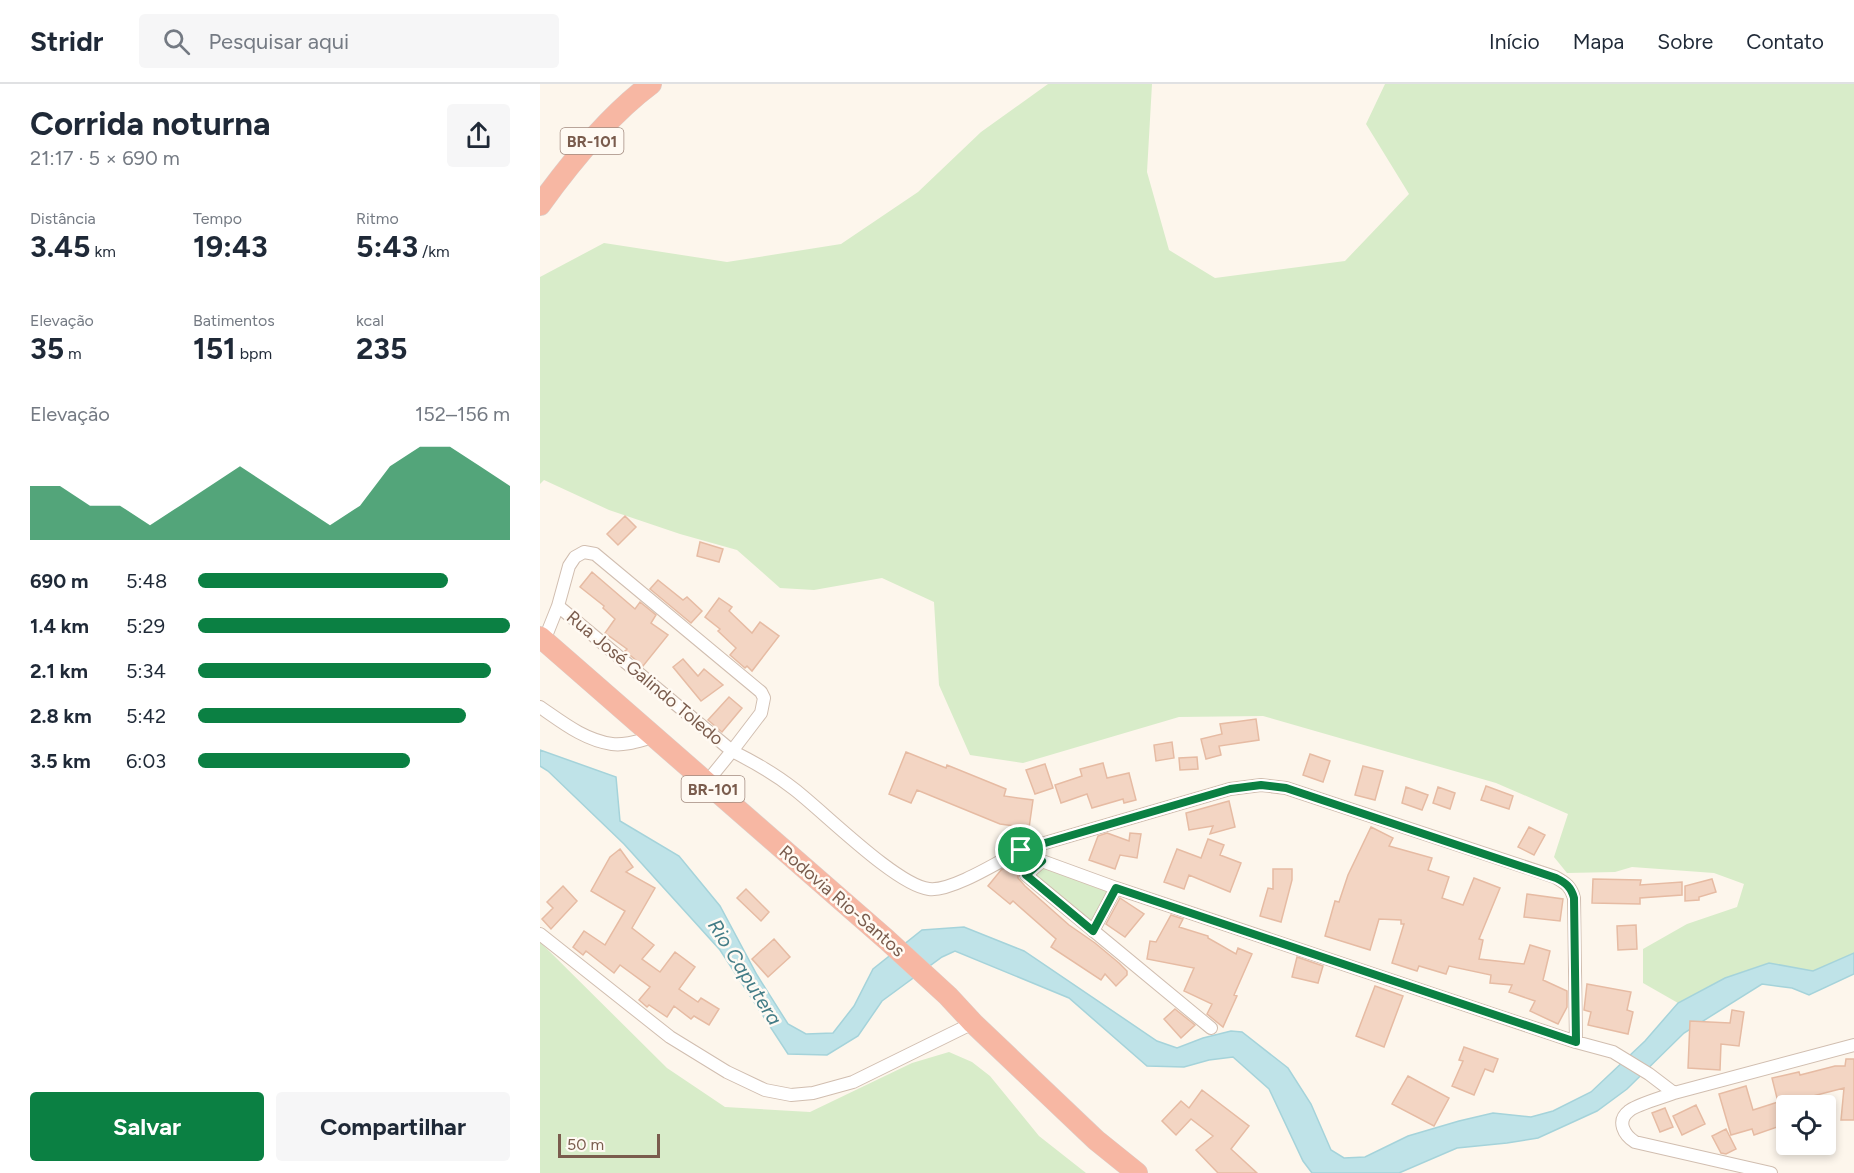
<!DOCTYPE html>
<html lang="pt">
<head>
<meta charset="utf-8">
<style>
	:root { --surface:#fff; --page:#f6f6f7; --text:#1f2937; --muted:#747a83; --line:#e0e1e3; --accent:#0b8043 }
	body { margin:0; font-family:Figtree,sans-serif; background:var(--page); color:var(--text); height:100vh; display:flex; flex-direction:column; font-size:22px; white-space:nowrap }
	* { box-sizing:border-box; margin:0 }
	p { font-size:20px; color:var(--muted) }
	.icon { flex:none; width:33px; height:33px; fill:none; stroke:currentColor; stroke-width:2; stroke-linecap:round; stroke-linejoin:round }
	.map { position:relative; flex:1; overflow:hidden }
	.drawer { display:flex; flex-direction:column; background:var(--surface); width:540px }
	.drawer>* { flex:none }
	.fabs { position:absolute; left:1236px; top:1011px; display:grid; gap:12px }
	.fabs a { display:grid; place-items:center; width:60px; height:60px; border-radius:6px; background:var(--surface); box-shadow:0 3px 9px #0003; font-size:30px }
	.scale { position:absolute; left:18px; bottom:15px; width:102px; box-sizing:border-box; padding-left:6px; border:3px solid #7a5c4d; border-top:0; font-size:16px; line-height:21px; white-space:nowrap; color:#7a5c4d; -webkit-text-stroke:4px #fffaf3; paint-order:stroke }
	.pin { position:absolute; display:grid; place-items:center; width:51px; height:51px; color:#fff; margin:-26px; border:3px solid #fff; border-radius:50%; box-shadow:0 2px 6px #0007 }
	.round { display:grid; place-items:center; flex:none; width:63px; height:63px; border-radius:6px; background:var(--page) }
	.summary { display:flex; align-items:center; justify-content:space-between; height:102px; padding:0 30px }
	h1 { font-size:33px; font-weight:700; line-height:45px }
	.stats { display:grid; grid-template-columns:repeat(3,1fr); gap:9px; height:102px; padding:6px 30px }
	.stats div { display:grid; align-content:center }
	.stats b { font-size:30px; font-weight:700 }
	.stats small { font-size:16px; font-weight:400 }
	.stats p { font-size:16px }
	.chart { height:168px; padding:12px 30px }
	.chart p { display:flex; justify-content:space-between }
	.chart svg { width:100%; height:108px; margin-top:6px; fill:var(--accent); opacity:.7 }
	.button { display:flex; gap:12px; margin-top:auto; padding:12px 30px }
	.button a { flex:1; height:69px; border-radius:6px; background:var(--accent); color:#fff; font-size:24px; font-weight:700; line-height:69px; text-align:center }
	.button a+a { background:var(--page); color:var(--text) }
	ul { padding:0 30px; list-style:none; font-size:20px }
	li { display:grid; grid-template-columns:96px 72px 1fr; align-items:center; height:45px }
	li i { height:15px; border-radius:8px; background:var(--accent) }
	header { display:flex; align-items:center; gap:36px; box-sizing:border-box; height:84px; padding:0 30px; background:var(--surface); border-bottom:2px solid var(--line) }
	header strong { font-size:28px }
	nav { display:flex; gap:33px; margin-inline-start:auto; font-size:21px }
	.search { width:420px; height:54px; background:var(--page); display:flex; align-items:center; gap:15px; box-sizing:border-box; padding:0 21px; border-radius:6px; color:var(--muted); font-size:22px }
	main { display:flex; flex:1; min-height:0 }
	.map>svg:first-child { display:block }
	.green { fill:#d8ecc9 }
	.water { fill:#bfe3e8; stroke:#a5d3da; stroke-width:1.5 }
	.building { fill:#f3d5c3; stroke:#e6bba3; stroke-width:1.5 }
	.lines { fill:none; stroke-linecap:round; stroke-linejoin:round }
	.street-casing { stroke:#d1beb0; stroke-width:14 }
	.highway-casing { stroke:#dad1cd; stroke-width:22 }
	.street { stroke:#fff; stroke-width:12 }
	.highway { stroke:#f7b7a3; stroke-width:21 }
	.route-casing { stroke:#fff; stroke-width:12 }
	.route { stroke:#0b8043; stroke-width:8 }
	.labels { text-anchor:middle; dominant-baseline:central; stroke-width:5; stroke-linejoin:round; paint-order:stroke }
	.shield { fill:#fffaf3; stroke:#a28b7f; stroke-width:1.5 }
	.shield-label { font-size:16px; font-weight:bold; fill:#7a5c4d }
	.street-label { font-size:18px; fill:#7a5c4d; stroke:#fffaf3 }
	.water-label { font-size:20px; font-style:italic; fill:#437c86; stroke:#fffaf3 }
</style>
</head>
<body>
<header>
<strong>Stridr</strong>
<div class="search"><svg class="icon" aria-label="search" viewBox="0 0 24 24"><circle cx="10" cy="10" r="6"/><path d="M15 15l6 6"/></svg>Pesquisar aqui</div>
<nav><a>Início</a><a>Mapa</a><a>Sobre</a><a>Contato</a></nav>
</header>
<main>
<section class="drawer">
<div class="summary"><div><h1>Corrida noturna</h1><p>21:17 · 5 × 690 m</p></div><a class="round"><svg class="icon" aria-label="share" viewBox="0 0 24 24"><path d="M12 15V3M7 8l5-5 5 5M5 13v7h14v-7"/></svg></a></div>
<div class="stats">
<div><p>Distância</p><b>3.45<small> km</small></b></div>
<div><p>Tempo</p><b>19:43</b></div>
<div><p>Ritmo</p><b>5:43<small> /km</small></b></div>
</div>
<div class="stats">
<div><p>Elevação</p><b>35<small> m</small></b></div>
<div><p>Batimentos</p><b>151<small> bpm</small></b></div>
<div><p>kcal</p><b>235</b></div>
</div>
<div class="chart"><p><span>Elevação</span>152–156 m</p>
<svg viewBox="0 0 160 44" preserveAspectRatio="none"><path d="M0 44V22L10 22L20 30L30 30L40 38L50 30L60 22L70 14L80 22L90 30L100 38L110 30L120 14L130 6L140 6L150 14L160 22V44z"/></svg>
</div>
<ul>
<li><b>690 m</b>5:48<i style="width:80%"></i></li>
<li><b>1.4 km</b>5:29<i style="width:100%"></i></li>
<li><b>2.1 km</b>5:34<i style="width:94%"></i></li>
<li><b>2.8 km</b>5:42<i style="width:86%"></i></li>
<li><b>3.5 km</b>6:03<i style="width:68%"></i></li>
</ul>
<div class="button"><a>Salvar</a><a>Compartilhar</a></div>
</section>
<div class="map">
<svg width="1314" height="1089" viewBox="0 0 1314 1089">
	<rect width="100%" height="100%" fill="#fdf6ec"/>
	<!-- green -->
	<path class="green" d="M 508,0 L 612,0 L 607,88 L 629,166 L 675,194 L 805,177 L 869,110 L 826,40 L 845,0 L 1314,0 L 1314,869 L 1273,887 L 1229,879 L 1185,894 L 1138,919 L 1103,899 L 1103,865 L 1147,840 L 1197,823 L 1204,800 L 1174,789 L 1092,783 L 1075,788 L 1027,789 L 1014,773 L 1028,730 L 956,699 L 723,632 L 639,633 L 483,679 L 430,671 L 399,601 L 394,518 L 342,494 L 274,506 L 240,504 L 197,466 L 140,450 L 69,426 L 4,396 L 0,400 L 0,193 L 64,159 L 187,178 L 301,160 L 378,108 L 441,48 Z
		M 502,780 L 572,807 L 553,842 L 491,791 Z
		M 0,858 L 127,984 L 185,1023 L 270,1028 L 372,979 L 409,968 L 432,978 L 450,992 L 499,1052 L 546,1089 L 0,1089 Z"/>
	<!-- water -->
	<path class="water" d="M 0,666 L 76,693 L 80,737 L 139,772 L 180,822 L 217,891 L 248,940 L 266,950 L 293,949 L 314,922 L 333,885 L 382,846 L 424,843 L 484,867 L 617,957 L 637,964 L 663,954 L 691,947 L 702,948 L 748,984 L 771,1020 L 791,1066 L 804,1074 L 825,1073 L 868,1052 L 919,1037 L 953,1029 L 991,1033 L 1013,1027 L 1051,1008 L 1105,957 L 1138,919 L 1185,894 L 1229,879 L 1273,887 L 1314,869 L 1314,890 L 1269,911 L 1252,904 L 1222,900 L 1144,949 L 1087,1005 L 1057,1027 L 998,1054 L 967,1059 L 917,1064 L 859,1089 L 772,1089 L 763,1077 L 729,1005 L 693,973 L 669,976 L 644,983 L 607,982 L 529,914 L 415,867 L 402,873 L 342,917 L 318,952 L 287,971 L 248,970 L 180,866 L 84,760 L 8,687 L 0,682 Z"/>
	<!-- building -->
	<path class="building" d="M 85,432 L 96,443 L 78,461 L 67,450 Z
		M 160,458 L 183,465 L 179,478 L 157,472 Z
		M 52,488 L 95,525 L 100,518 L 116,531 L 111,539 L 128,551 L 103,582 L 85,567 L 87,565 L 65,549 L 75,535 L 63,524 L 64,522 L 40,503 Z
		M 118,496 L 143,516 L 147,513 L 162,527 L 151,539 L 110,505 Z
		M 179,514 L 192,523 L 189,527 L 212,549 L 220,538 L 239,552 L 212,587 L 207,582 L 205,584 L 190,571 L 196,564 L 178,547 L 180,545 L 165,533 Z
		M 143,575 L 158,592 L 164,585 L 183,601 L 161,617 L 133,583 Z
		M 189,613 L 202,624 L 182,648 L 168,636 Z
		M 716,635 L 719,656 L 679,662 L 681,671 L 666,675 L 661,655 L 682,650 L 680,640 Z
		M 632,658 L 634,674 L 616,677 L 614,661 Z
		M 366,668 L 406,684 L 407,681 L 466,705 L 464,712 L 493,716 L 489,744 L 460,740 L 377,706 L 371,719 L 349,710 Z
		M 770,670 L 790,677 L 783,698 L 763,691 Z
		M 657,673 L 658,685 L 640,686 L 639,674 Z
		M 563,679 L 567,694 L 589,689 L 596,716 L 584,719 L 583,715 L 552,724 L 547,710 L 521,719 L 515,701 L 542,692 L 540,685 Z
		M 505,680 L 513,704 L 495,710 L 486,686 Z
		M 823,682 L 843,687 L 835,716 L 815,711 Z
		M 946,702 L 973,712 L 969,725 L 941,716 Z
		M 866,703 L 888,711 L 882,726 L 862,719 Z
		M 898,703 L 915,709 L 910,725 L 893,719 Z
		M 689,717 L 695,743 L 670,750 L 673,742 L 649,746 L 646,729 Z
		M 831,743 L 853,754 L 849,762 L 892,774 L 888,786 L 909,793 L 902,814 L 923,821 L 934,794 L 960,804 L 939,855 L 943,856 L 939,875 L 984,880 L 990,861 L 1010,867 L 1003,896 L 1027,907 L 1027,923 L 1018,940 L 990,927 L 995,917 L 969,908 L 972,901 L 950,899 L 951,891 L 909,882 L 906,890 L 879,882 L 877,887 L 852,879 L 864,840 L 861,840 L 861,836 L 839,835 L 830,866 L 785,852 L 795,817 L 799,818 L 808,791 Z
		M 989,743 L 1005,751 L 994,771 L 978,763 Z
		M 567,749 L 589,757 L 590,749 L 601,750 L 597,774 L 580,771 L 575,785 L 549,776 L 558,752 Z
		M 668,755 L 684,761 L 680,771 L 701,779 L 690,808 L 649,791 L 644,805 L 624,798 L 637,765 L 661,774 Z
		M 80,765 L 93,783 L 86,788 L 115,804 L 92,844 L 114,861 L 102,875 L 120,888 L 135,868 L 155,883 L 139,905 L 158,918 L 161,914 L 179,925 L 169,941 L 154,932 L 151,935 L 134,922 L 127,933 L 109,921 L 107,923 L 99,916 L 110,903 L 80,881 L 74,889 L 46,867 L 43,871 L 33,863 L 44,847 L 65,861 L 85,827 L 51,807 L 70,773 Z
		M 469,782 L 478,790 L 478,794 L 485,802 L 529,841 L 555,859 L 579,879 L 587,887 L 587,891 L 576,902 L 565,890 L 561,896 L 511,863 L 516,855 L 473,817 L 470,820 L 448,802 L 461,786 Z
		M 733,785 L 752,785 L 752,796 L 741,838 L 720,832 L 728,804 L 733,805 Z
		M 1053,795 L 1101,796 L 1100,801 L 1142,798 L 1142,811 L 1100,814 L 1100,820 L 1052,819 Z
		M 1172,795 L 1176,808 L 1159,813 L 1159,816 L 1145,817 L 1145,802 Z
		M 23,802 L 37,817 L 11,845 L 2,835 L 13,824 L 7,818 Z
		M 206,805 L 229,828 L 221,837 L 197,814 Z
		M 987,810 L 1023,815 L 1020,837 L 984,833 Z
		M 580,814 L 604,830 L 585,853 L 566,840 Z
		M 631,831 L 643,835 L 639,843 L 668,852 L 668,854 L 696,870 L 698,864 L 712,870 L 694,911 L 697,912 L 683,943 L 667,930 L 672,920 L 644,907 L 654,884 L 607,875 L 610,857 L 616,858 Z
		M 1096,841 L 1097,865 L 1078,866 L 1077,842 Z
		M 234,855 L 250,873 L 228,893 L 212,875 Z
		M 757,873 L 783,882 L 778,899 L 752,893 Z
		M 1047,900 L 1091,908 L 1087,926 L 1093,928 L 1088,950 L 1048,941 L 1051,928 L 1044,926 Z
		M 835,902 L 863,912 L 844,963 L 816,952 Z
		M 635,925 L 655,941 L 641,954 L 624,935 Z
		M 1192,926 L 1204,928 L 1199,962 L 1181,960 L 1180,986 L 1148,984 L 1150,937 L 1190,939 Z
		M 924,963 L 958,975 L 953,988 L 945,985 L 934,1011 L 912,1002 L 923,977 L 919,976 Z
		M 1306,975 L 1314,975 L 1314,1036 L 1301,1036 L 1304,1004 L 1265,1014 L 1267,1022 L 1246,1022 L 1246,1040 L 1214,1051 L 1212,1045 L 1191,1051 L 1179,1010 L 1206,1002 L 1213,1026 L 1238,1018 L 1232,994 L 1259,988 L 1260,991 L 1295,982 L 1305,982 Z
		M 868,992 L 909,1014 L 894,1042 L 852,1020 Z
		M 662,1006 L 709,1042 L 691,1065 L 717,1089 L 678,1089 L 656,1066 L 673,1052 L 651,1035 L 636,1051 L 622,1037 L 641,1017 L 649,1024 Z
		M 1156,1021 L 1165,1040 L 1142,1051 L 1133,1032 Z
		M 1125,1024 L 1133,1043 L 1120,1048 L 1112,1029 Z
		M 1186,1045 L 1196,1065 L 1186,1070 L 1181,1069 L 1172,1052 Z"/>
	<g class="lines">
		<!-- street casing -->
		<g class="street-casing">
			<path id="street" d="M 4,557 L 18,522 L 29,482 L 35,473 L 44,468 L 55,470 L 221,608 L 224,614 L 221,629 L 192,667 L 18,522
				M 0,623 C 22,638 44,656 72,660 C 86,662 101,656 114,653
				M 166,699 L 192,667 C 214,678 235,690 254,705 C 284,728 356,801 389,805 C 411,808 460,777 481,766 L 502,777 L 576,804 L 1036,958 L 1073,968 L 1109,990 L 1134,1009 L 1314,961
				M 481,766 L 690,705 L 721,701 L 746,704 L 1015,793 C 1026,799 1031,803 1034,814 L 1036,958
				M 502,777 L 486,791 L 671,944
				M 553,847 L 576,804
				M 0,850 L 130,953 L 187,988 L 225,1006 L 251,1011 L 273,1009 L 313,998 L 433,939
				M 1134,1009 C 1124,1013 1095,1021 1089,1027 C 1076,1037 1084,1051 1095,1058 L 1231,1089"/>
		</g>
		<!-- highway casing -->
		<g class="highway-casing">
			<path id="highway" d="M 0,121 C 31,78 68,32 111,0
				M 0,553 L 347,856 L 408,912 L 433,939 L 556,1056 L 597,1089"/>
		</g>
		<!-- street -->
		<use href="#street" class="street"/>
		<!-- highway -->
		<use href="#highway" class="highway"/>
	</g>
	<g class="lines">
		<!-- route casing -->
		<g class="route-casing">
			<path id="route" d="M 721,701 L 746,704 L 1016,794 C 1026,799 1031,803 1034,814 L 1036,958 L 576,804 L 553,847 L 486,791 L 502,777 L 481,766 L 690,705 Z"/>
		</g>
		<!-- route -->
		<use href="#route" class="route"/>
	</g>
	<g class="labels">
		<!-- shield labels -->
		<g class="shield">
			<rect x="20.5" y="44" width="63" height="26" rx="4.5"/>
			<rect x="141.5" y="692" width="63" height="26" rx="4.5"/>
		</g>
		<g class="shield-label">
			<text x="52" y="57">BR-101</text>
			<text x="173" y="705">BR-101</text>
		</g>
		<!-- street labels -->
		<g class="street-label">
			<text transform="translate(105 594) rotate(40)">Rua José Galindo Toledo</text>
			<text transform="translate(302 817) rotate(41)">Rodovia Rio-Santos</text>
		</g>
		<!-- water labels -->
		<g class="water-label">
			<text transform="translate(205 888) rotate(58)">Rio Caputera</text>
		</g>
	</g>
</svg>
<div class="fabs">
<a><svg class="icon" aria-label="locate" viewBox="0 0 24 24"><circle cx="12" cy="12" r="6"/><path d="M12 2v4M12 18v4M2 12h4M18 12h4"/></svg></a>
</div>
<div class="scale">50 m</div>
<div class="pin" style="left:481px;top:766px;background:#1e9e55"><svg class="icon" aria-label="arrive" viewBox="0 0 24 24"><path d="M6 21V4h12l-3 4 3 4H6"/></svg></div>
</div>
</main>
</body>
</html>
